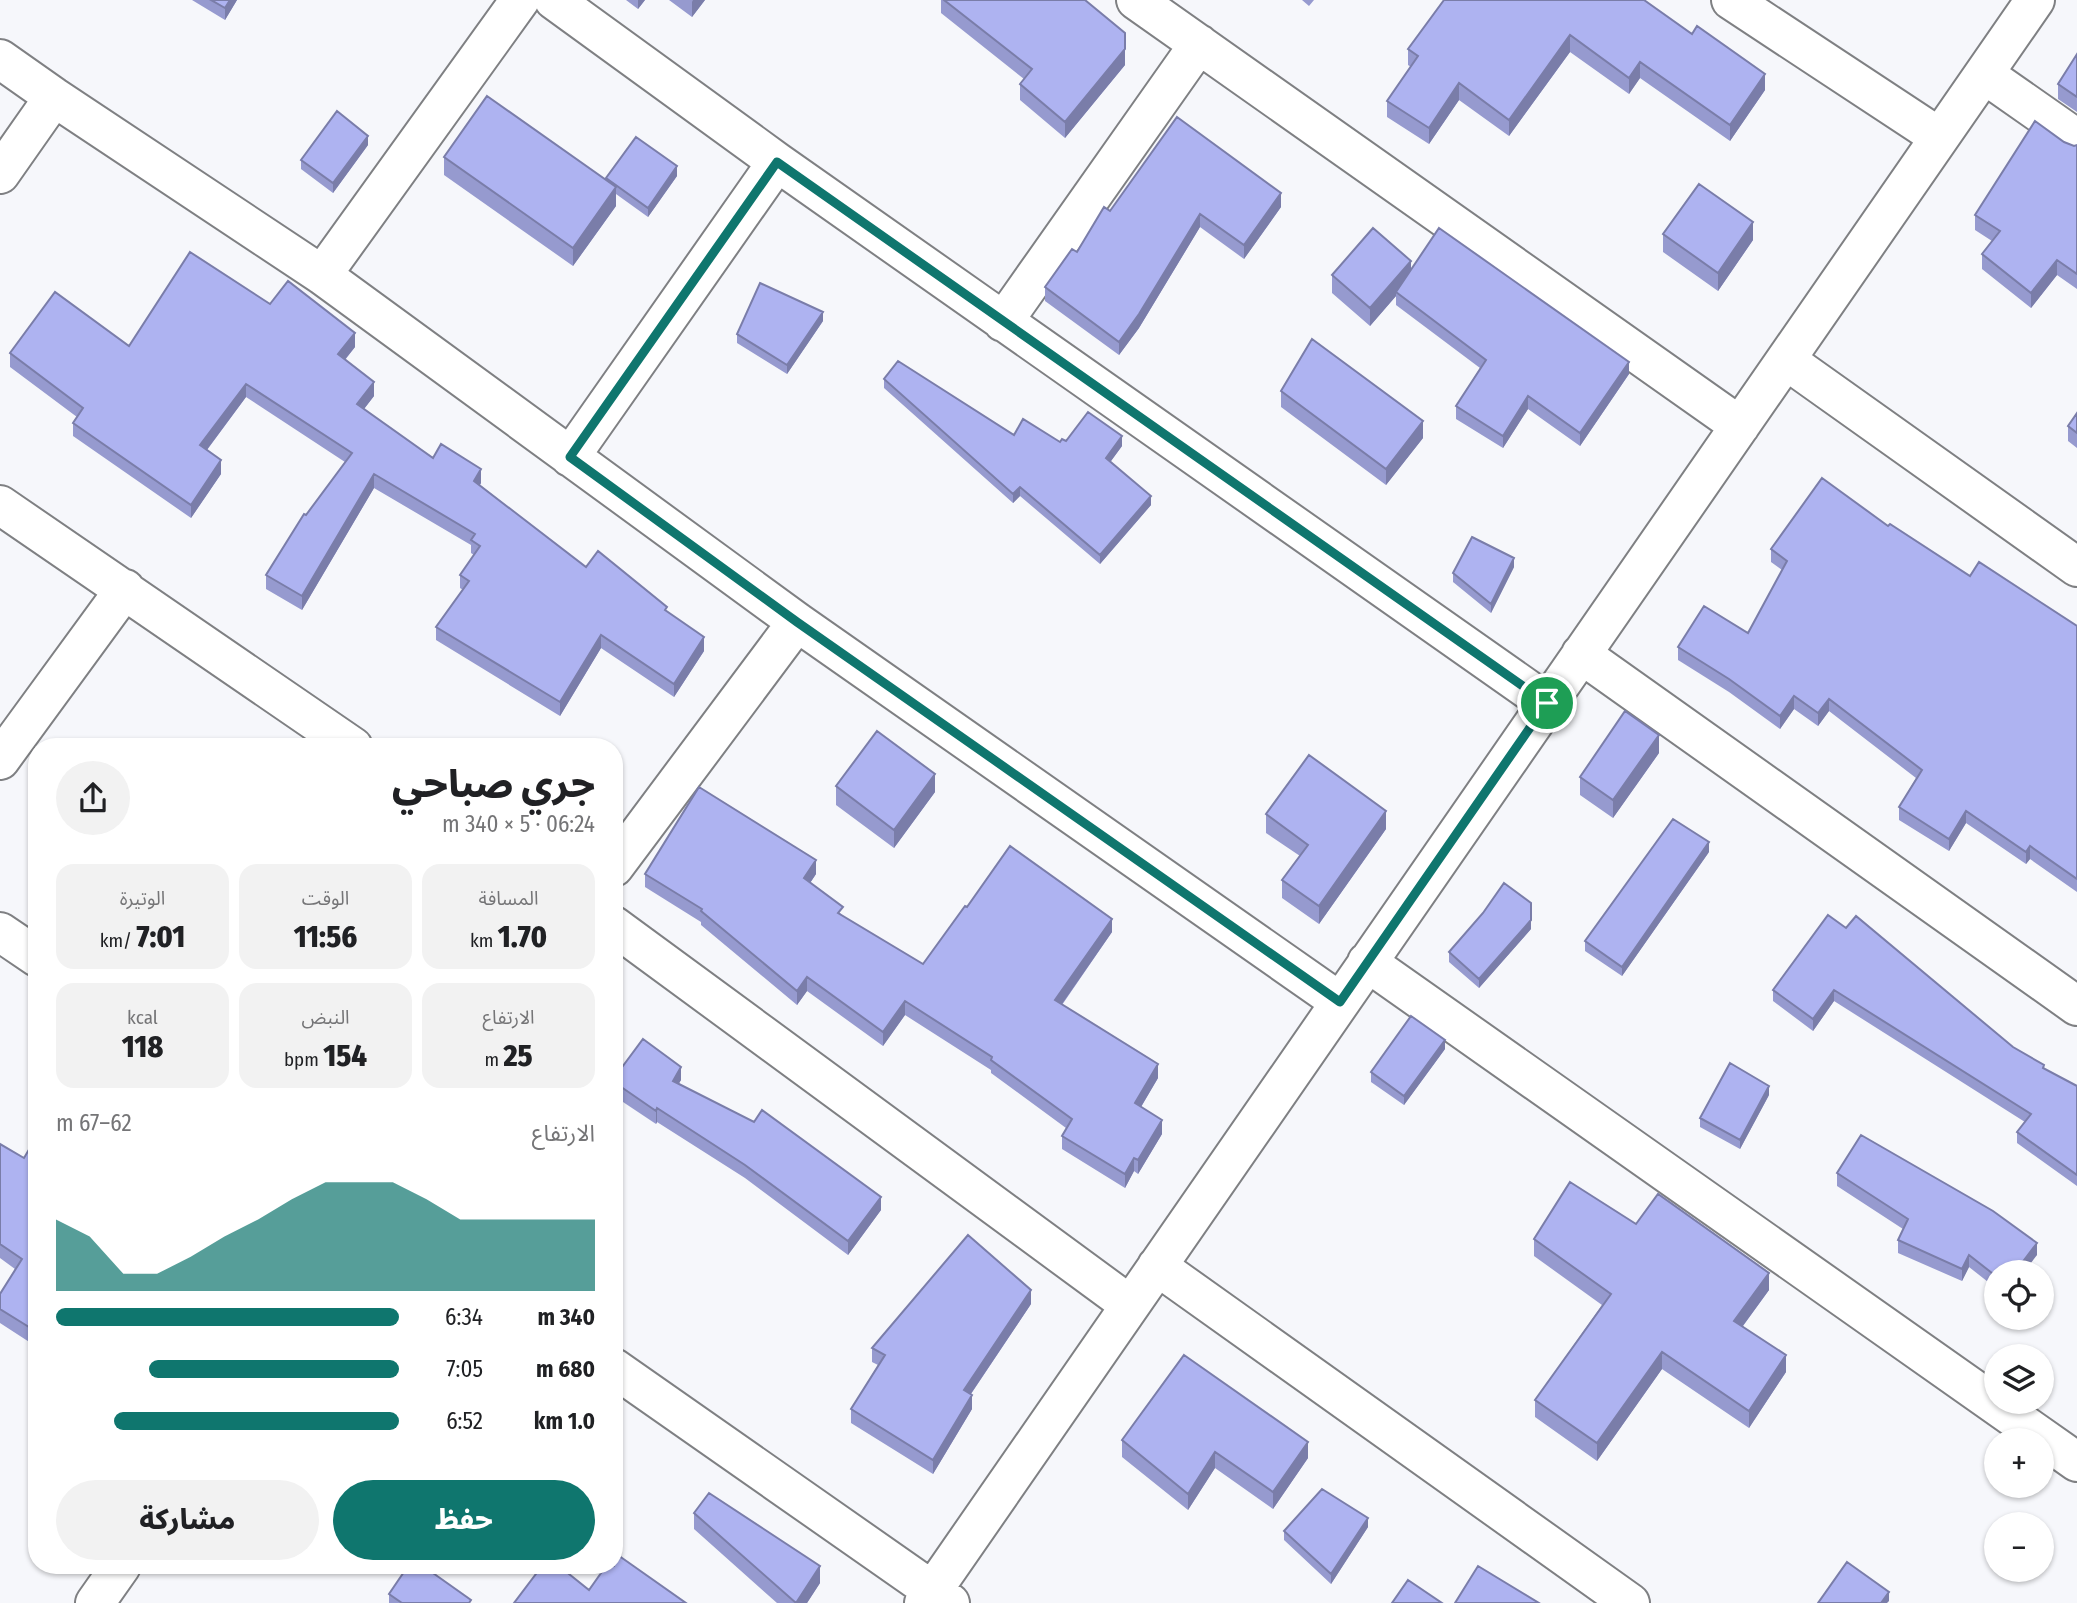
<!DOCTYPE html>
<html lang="ar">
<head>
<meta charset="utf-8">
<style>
	:root { --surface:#fff; --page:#f2f2f2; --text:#202124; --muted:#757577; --accent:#0f766e }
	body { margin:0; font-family:"Fira Sans Condensed","Noto Sans Arabic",sans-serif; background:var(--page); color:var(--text); direction:rtl; height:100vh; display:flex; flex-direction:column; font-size:26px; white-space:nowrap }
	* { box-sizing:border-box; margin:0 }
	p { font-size:23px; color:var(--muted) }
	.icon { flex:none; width:38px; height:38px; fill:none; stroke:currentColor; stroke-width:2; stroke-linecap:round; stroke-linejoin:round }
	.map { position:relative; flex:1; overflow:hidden; direction:ltr }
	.drawer { position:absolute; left:28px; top:738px; width:595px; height:836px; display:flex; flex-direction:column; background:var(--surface); border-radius:28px; box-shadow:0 2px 5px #0004; direction:rtl }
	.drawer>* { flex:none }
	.tools { position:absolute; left:1984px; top:1260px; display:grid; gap:14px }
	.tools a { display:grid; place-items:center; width:70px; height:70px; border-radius:50%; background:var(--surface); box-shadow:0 2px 5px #0004; font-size:35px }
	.pin { position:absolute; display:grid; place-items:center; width:60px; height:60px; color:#fff; margin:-30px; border:4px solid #fff; border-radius:50%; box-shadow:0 2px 7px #0007 }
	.round { display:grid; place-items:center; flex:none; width:74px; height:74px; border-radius:37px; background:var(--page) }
	.headline { display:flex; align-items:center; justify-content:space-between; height:119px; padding:0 28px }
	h1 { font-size:38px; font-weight:800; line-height:52px }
	.metrics { display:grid; grid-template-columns:repeat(3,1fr); gap:10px; height:119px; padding:7px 28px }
	.metrics div { display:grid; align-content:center; border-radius:18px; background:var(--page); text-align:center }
	.metrics b { font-size:30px; font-weight:800 }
	.metrics small { font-size:19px; font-weight:400 }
	.metrics p { font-size:19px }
	.chart { height:196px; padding:14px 28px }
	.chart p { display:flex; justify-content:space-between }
	.chart svg { width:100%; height:126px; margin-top:7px; fill:var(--accent); opacity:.7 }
	.primary-button { display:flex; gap:14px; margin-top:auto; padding:14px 28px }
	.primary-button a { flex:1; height:80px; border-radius:42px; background:var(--accent); color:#fff; font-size:28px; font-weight:800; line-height:80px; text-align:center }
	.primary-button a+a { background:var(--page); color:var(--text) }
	ul { padding:0 28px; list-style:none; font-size:23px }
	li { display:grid; grid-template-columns:112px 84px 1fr; align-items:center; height:52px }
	li i { height:18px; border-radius:9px; background:var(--accent) }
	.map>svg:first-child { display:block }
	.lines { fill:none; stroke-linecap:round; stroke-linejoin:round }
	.minor-casing { stroke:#7f8083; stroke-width:42 }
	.minor { stroke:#fff; stroke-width:38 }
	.wall { fill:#969acf }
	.shaded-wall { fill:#7a7da9 }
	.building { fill:#aeb3f1; stroke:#7a7da9; stroke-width:2 }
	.route-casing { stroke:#fff; stroke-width:14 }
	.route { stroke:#0f766e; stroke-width:9 }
</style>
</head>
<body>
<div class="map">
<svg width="2077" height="1603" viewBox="0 0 2077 1603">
	<rect width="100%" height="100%" fill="#f6f7fb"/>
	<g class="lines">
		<!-- minor casing -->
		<g class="minor-casing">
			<path id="minor" d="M 554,0 L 777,162 L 1547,703
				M 1136,0 L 1740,426
				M 1731,0 L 1939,137
				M 0,59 L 54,97 L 322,275 L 797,622 L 1340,1002
				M 1984,74 L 2077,139
				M 0,174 L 54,97
				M 322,275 L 520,0
				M 1003,322 L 1199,44
				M 1786,360 L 2077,567
				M 570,457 L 777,162
				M 0,505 L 353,747
				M 1581,654 L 2077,1006
				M 0,760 L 125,589
				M 614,867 L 797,622
				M 614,926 L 1130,1305
				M 0,932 L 37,957
				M 1367,962 L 2077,1462
				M 1157,1266 L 1630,1603
				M 614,1368 L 950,1603
				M 95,1603 L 121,1566
				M 924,1603 L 2035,0"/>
		</g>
		<!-- minor -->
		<use href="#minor" class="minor"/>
	</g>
	<!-- wall -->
	<path class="wall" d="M 192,0 L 237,0 L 225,20 Z
		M 626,0 L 645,0 L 638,9 Z
		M 669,0 L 705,0 L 692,17 Z
		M 941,0 L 1085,0 L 1125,65 L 1065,138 L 1020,100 L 1020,84 L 1024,79 L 941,13 Z
		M 1302,0 L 1314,0 L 1309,6 Z
		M 1444,0 L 1765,90 L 1730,141 L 1640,78 L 1629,94 L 1570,52 L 1509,136 L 1459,100 L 1429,144 L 1387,117 L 1387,101 L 1411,67 L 1408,65 L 1408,49 Z
		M 2077,54 L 2077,112 L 2058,99 L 2058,84 Z
		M 2064,142 L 2074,146 L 2077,145 L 2077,289 L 2057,275 L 2031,308 L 1982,269 L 1982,254 L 1992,241 L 1975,230 L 1975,215 Z
		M 368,145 L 333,193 L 301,169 L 301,160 Z
		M 444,157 L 606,181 L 606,178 L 677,176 L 648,217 L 616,194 L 616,206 L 573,266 L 444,175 Z
		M 1281,207 L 1244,259 L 1200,227 L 1139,328 L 1119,355 L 1045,301 L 1045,287 L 1077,252 L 1110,211 Z
		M 1663,234 L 1753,240 L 1718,291 L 1663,252 Z
		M 1411,270 L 1629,374 L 1580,446 L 1528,409 L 1503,448 L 1456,419 L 1456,406 L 1480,368 L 1396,305 L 1396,296 L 1370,326 L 1332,293 L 1332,275 Z
		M 270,304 L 355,347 L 345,360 L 374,396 L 364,409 L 433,458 L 481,483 L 480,485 L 586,567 L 667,612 L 704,651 L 674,697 L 601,648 L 560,716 L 436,640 L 436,627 L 463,590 L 460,588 L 460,575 L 474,555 L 471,553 L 471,545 L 374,488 L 302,610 L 266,589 L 266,575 L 306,515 L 345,462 L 246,397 L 207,450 L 221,474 L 191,518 L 73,436 L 73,423 L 77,417 L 10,367 L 10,353 L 129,346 Z
		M 823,321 L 787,374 L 737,343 L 737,334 Z
		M 884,379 L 1014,435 L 1060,442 L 1066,441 L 1122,446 L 1110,462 L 1151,505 L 1100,564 L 1020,496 L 1013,503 L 884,388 Z
		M 1281,391 L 1423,438 L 1386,485 L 1281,407 Z
		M 2077,413 L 2077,448 L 2068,441 L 2068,426 Z
		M 1888,526 L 1970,576 L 2077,626 L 2077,892 L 2030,859 L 2026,864 L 1966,823 L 1949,851 L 1899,820 L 1899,807 L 1916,778 L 1829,711 L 1818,726 L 1794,709 L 1780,729 L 1729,692 L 1678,660 L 1678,647 L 1748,633 L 1782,570 L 1771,562 L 1771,549 Z
		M 1514,567 L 1491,613 L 1453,582 L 1453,573 Z
		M 1659,753 L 1613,818 L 1580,795 L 1580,777 Z
		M 836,786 L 935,792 L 894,848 L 836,805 Z
		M 1266,814 L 1386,829 L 1319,924 L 1282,898 L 1282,880 L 1300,856 L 1266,833 Z
		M 1709,852 L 1622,976 L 1585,951 L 1585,941 Z
		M 645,874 L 816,874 L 810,883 L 843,916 L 923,964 L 967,907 L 1112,932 L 1062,1005 L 1158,1078 L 1141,1107 L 1162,1134 L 1138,1174 L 1134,1171 L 1125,1188 L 1062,1149 L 1062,1136 L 1066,1128 L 991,1073 L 991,1070 L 905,1015 L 883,1046 L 807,991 L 797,1005 L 701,925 L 701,922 L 645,887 Z
		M 1828,915 L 2044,1069 L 2077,1086 L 2077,1186 L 2017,1143 L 2017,1132 L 2025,1122 L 1834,1001 L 1813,1031 L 1773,1001 L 1773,990 Z
		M 1531,929 L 1479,988 L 1449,962 L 1449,952 Z
		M 1445,1049 L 1404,1105 L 1371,1082 L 1371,1072 Z
		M 614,1078 L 681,1080 L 678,1084 L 881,1210 L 848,1255 L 745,1178 L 657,1122 L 656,1124 L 614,1096 Z
		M 1769,1095 L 1740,1149 L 1700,1127 L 1700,1118 Z
		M 37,1136 L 37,1347 L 0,1323 L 0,1294 L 15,1269 L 0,1258 L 0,1144 L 24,1158 Z
		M 1837,1173 L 2037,1255 L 1997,1272 L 1997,1289 L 1969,1267 L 1962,1281 L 1898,1253 L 1898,1240 L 1903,1229 L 1837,1186 Z
		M 1636,1224 L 1769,1290 L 1743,1326 L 1786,1372 L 1749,1428 L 1662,1369 L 1597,1461 L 1535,1417 L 1535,1400 L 1602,1305 L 1534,1256 L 1534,1239 Z
		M 1031,1304 L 971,1394 L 972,1409 L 933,1474 L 851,1423 L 851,1409 L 878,1365 L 872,1362 L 872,1348 Z
		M 1122,1440 L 1308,1458 L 1273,1509 L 1215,1468 L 1188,1510 L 1122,1457 Z
		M 694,1513 L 820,1583 L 807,1603 L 777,1603 L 694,1529 Z
		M 1368,1527 L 1331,1584 L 1284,1540 L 1284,1531 Z
		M 389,1594 L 471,1603 L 389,1603 Z"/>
	<!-- shaded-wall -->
	<path class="shaded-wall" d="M 230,0 L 237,0 L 225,20 L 225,8 Z
		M 638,0 L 645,0 L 638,9 Z
		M 693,0 L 705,0 L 692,17 L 692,2 Z
		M 1570,35 L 1570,52 L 1509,136 L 1509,120 Z
		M 1125,49 L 1125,65 L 1065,138 L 1065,122 Z
		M 1640,62 L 1640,78 L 1629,94 L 1629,78 Z
		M 1765,74 L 1765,90 L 1730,141 L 1730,125 Z
		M 1459,83 L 1459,100 L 1429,144 L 1429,128 Z
		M 368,136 L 368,145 L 333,193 L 333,183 Z
		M 677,166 L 677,176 L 648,217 L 648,208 Z
		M 616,187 L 616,206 L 573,266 L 573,248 Z
		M 1281,193 L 1281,207 L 1244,259 L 1244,245 Z
		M 1200,214 L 1200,227 L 1139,328 L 1119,355 L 1119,342 Z
		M 1753,222 L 1753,240 L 1718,291 L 1718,273 Z
		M 2057,260 L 2057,275 L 2031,308 L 2031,293 Z
		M 1411,261 L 1411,279 L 1396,292 L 1396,296 L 1370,326 L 1370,308 Z
		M 823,312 L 823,321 L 787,374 L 787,365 Z
		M 355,333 L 355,347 L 338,368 L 338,354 Z
		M 1629,362 L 1629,374 L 1580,446 L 1580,433 Z
		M 374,382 L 374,396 L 357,418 L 357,404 Z
		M 246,384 L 246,397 L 200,459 L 200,445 Z
		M 1528,396 L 1528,409 L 1503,448 L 1503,436 Z
		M 1423,421 L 1423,438 L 1386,485 L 1386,469 Z
		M 1122,436 L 1122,446 L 1106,468 L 1106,458 Z
		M 221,460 L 221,474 L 191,518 L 191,505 Z
		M 481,469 L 481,483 L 474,494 L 474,481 Z
		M 374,474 L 374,488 L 302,610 L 302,596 Z
		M 1020,487 L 1020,496 L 1013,503 L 1013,494 Z
		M 1151,496 L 1151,505 L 1100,564 L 1100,555 Z
		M 1514,558 L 1514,567 L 1491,613 L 1491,604 Z
		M 601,635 L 601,648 L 560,716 L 560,702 Z
		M 704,637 L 704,651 L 674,697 L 674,684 Z
		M 1794,696 L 1794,709 L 1780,729 L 1780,716 Z
		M 1829,699 L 1829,711 L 1818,726 L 1818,713 Z
		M 1659,735 L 1659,753 L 1613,818 L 1613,800 Z
		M 935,774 L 935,792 L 894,848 L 894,830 Z
		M 1386,811 L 1386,829 L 1319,924 L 1319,906 Z
		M 1966,811 L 1966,823 L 1949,851 L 1949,839 Z
		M 1709,842 L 1709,852 L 1622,976 L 1622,967 Z
		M 2030,846 L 2030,859 L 2026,864 L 2026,852 Z
		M 816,860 L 816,874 L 804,892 L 804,878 Z
		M 1112,919 L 1112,932 L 1055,1014 L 1055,1000 Z
		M 1531,920 L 1531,929 L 1479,988 L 1479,979 Z
		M 807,977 L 807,991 L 797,1005 L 797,991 Z
		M 1834,990 L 1834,1001 L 1813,1031 L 1813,1019 Z
		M 905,1001 L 905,1015 L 883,1046 L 883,1032 Z
		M 1445,1040 L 1445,1049 L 1404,1105 L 1404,1096 Z
		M 1158,1064 L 1158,1078 L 1135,1117 L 1135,1103 Z
		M 681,1067 L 681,1080 L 673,1094 L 673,1081 Z
		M 1769,1086 L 1769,1095 L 1740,1149 L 1740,1140 Z
		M 657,1108 L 657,1122 L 656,1124 L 656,1111 Z
		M 1162,1120 L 1162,1134 L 1138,1174 L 1138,1160 Z
		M 1134,1158 L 1134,1171 L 1125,1188 L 1125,1174 Z
		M 881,1197 L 881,1210 L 848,1255 L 848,1241 Z
		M 2037,1243 L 2037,1255 L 2024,1272 L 2015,1272 Z
		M 1969,1255 L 1969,1267 L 1962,1281 L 1962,1269 Z
		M 1769,1273 L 1769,1290 L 1734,1338 L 1734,1321 Z
		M 1031,1290 L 1031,1304 L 964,1404 L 964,1390 Z
		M 1662,1352 L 1662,1369 L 1597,1461 L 1597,1443 Z
		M 1786,1355 L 1786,1372 L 1749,1428 L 1749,1411 Z
		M 972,1395 L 972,1409 L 933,1474 L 933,1460 Z
		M 1308,1442 L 1308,1458 L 1273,1509 L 1273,1492 Z
		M 1215,1452 L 1215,1468 L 1188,1510 L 1188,1494 Z
		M 1368,1518 L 1368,1527 L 1331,1584 L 1331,1574 Z
		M 820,1566 L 820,1583 L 807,1603 L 796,1603 Z
		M 1889,1592 L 1889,1601 L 1887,1603 L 1881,1603 Z"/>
	<!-- building -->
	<path class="building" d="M 211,0 L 230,0 L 225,8 Z
		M 944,0 L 1085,0 L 1125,33 L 1125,49 L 1065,122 L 1020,84 L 1032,69 Z
		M 1444,0 L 1644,0 L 1692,34 L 1697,26 L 1765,74 L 1730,125 L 1640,62 L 1629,78 L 1570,35 L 1509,120 L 1459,83 L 1429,128 L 1387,101 L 1418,56 L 1408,49 Z
		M 2077,54 L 2077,97 L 2058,84 Z
		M 487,96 L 616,187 L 573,248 L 444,157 Z
		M 337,111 L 368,136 L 333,183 L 301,160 Z
		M 1177,117 L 1281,193 L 1244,245 L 1200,214 L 1139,314 L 1119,342 L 1045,287 L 1072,249 L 1077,252 L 1104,207 L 1110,211 Z
		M 2035,121 L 2064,142 L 2074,146 L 2077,145 L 2077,274 L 2057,260 L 2031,293 L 1982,254 L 2000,231 L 1975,215 Z
		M 636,137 L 677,166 L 648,208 L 606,178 Z
		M 1699,184 L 1753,222 L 1718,273 L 1663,234 Z
		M 1373,228 L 1411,261 L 1370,308 L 1332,275 Z
		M 1439,228 L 1629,362 L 1580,433 L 1528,396 L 1503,436 L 1456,406 L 1486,360 L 1396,292 Z
		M 190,252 L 270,304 L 288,281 L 355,333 L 338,354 L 374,382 L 357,404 L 433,458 L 441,444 L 481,469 L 474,481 L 586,567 L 598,551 L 667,607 L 665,610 L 704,637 L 674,684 L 601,635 L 560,702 L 436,627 L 469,581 L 460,575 L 480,546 L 471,540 L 475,534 L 374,474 L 302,596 L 266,575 L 304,514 L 306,515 L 352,453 L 246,384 L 200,445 L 221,460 L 191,505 L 73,423 L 83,408 L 10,353 L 55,292 L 129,346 Z
		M 760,283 L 823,312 L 787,365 L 737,334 Z
		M 1312,339 L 1423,421 L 1386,469 L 1281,391 Z
		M 898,361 L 1014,435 L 1023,419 L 1060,442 L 1062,439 L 1066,441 L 1088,412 L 1122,436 L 1106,458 L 1151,496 L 1100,555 L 1020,487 L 1013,494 L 884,379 Z
		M 2077,413 L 2077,433 L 2068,426 Z
		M 1822,478 L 1888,526 L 1890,524 L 1970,576 L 1979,562 L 2077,626 L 2077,879 L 2030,846 L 2026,852 L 1966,811 L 1949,839 L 1899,807 L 1922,770 L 1829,699 L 1818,713 L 1794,696 L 1780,716 L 1729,679 L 1678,647 L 1704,606 L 1748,633 L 1787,561 L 1771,549 Z
		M 1472,537 L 1514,558 L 1491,604 L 1453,573 Z
		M 1625,711 L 1659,735 L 1613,800 L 1580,777 Z
		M 877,731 L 935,774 L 894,830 L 836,786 Z
		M 1309,755 L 1386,811 L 1319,906 L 1282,880 L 1308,845 L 1266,814 Z
		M 699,787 L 816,860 L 804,878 L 843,907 L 838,913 L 923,964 L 965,906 L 967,907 L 1010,846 L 1112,919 L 1055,1000 L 1158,1064 L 1135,1103 L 1162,1120 L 1138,1160 L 1134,1158 L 1125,1174 L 1062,1136 L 1072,1119 L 991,1060 L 992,1057 L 905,1001 L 883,1032 L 807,977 L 797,991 L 701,911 L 702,909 L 645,874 Z
		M 1673,819 L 1709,842 L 1622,967 L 1585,941 Z
		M 1504,883 L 1531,903 L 1531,920 L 1479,979 L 1449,952 L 1483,913 Z
		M 1828,915 L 1846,928 L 1856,916 L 2013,1047 L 2044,1065 L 2043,1068 L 2077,1086 L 2077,1175 L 2017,1132 L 2031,1114 L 1834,990 L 1813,1019 L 1773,990 Z
		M 1411,1016 L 1445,1040 L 1404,1096 L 1371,1072 Z
		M 643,1039 L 681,1067 L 673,1081 L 754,1122 L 762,1110 L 881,1197 L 848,1241 L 745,1165 L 657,1108 L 656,1111 L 614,1082 L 614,1078 Z
		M 1730,1063 L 1769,1086 L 1740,1140 L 1700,1118 Z
		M 1861,1135 L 1993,1211 L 2037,1243 L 2015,1272 L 1997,1272 L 1997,1277 L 1969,1255 L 1962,1269 L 1898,1240 L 1908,1219 L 1837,1173 Z
		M 37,1136 L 37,1332 L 0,1309 L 0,1294 L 22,1259 L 0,1244 L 0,1144 L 24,1158 Z
		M 1570,1182 L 1636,1224 L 1658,1194 L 1769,1273 L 1734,1321 L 1786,1355 L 1749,1411 L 1662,1352 L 1597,1443 L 1535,1400 L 1611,1294 L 1534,1239 Z
		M 968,1235 L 1031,1290 L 964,1390 L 972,1395 L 933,1460 L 851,1409 L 885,1355 L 872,1348 Z
		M 1184,1355 L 1308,1442 L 1273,1492 L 1215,1452 L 1188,1494 L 1122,1440 Z
		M 1322,1489 L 1368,1518 L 1331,1574 L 1284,1531 Z
		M 709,1493 L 820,1566 L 796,1603 L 694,1513 Z
		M 615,1553 L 686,1603 L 514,1603 L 542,1566 L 559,1566 L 589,1590 L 606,1566 L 614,1566 Z
		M 1847,1562 L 1889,1592 L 1881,1603 L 1818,1603 Z
		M 408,1566 L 423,1566 L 471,1600 L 469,1603 L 402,1603 L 389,1594 Z
		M 1478,1566 L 1539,1603 L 1455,1603 Z
		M 1408,1580 L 1442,1603 L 1392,1603 Z"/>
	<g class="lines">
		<!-- route casing -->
		<g class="route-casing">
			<path id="route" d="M 777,162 L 1547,703 L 1340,1002 L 797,622 L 570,457 Z"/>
		</g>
		<!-- route -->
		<use href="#route" class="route"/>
	</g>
</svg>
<div class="tools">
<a><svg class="icon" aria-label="locate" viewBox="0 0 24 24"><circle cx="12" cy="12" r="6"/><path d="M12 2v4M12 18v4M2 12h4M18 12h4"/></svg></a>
<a><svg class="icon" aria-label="layers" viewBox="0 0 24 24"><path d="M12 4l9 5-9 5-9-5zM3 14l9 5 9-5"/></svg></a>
<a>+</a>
<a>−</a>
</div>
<div class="pin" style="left:1547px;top:703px;background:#1e9e55"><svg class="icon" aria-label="arrive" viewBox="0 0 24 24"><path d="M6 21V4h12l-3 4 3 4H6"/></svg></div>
<section class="drawer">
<div class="headline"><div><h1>جري صباحي</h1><p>06:24 · 5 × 340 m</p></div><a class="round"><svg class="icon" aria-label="share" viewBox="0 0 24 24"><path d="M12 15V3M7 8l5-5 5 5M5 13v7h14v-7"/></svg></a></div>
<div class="metrics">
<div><p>المسافة</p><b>1.70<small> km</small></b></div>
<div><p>الوقت</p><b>11:56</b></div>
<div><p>الوتيرة</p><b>7:01<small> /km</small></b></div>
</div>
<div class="metrics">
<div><p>الارتفاع</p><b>25<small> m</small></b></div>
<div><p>النبض</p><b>154<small> bpm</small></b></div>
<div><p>kcal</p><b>118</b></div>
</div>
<div class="chart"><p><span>الارتفاع</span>62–67 m</p>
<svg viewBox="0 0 160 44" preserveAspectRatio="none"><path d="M0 44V19L10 25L20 38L30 38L40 32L50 25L60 19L70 12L80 6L90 6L100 6L110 12L120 19L130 19L140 19L150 19L160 19V44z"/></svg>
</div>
<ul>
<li><b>340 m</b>6:34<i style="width:100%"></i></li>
<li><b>680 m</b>7:05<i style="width:73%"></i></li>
<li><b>1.0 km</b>6:52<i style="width:83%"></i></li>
</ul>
<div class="primary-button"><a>حفظ</a><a>مشاركة</a></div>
</section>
</div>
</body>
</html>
